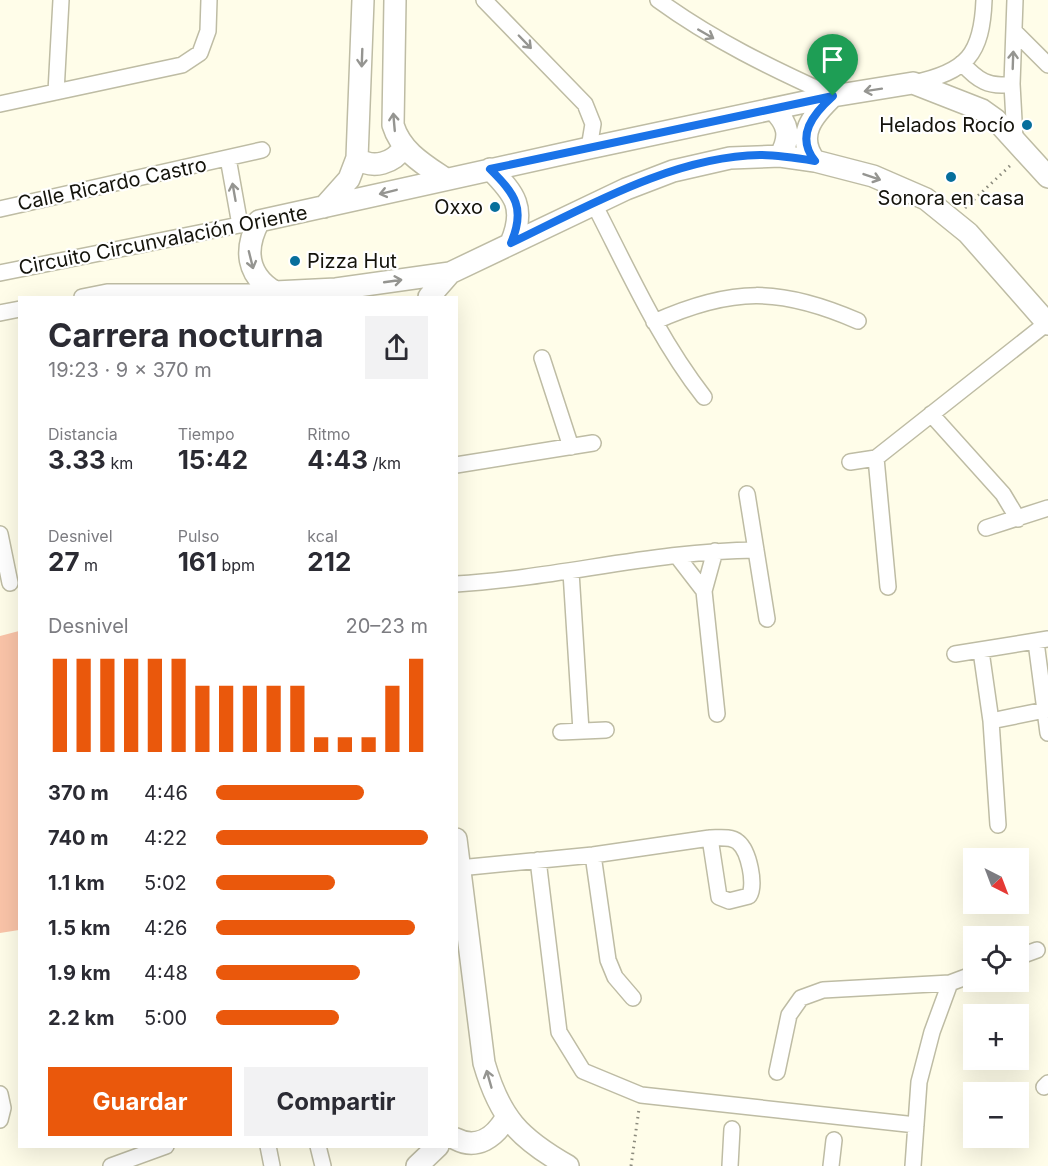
<!DOCTYPE html>
<html lang="es">
<head>
<meta charset="utf-8">
<style>
	:root { --surface:#fff; --page:#f2f2f3; --text:#2b2b33; --muted:#7c7c81; --accent:#ea580c }
	body { margin:0; font-family:Inter,sans-serif; background:var(--page); color:var(--text); height:100vh; display:flex; flex-direction:column; font-size:22px; white-space:nowrap }
	* { box-sizing:border-box; margin:0 }
	p { font-size:20px; color:var(--muted) }
	.icon { flex:none; width:33px; height:33px; fill:none; stroke:currentColor; stroke-width:2; stroke-linecap:round; stroke-linejoin:round }
	.map { position:relative; flex:1; overflow:hidden }
	.sheet { position:absolute; left:18px; top:296px; width:440px; height:852px; display:flex; flex-direction:column; background:var(--surface); border-radius:0px; box-shadow:0 6px 24px #0002 }
	.sheet>* { flex:none }
	.needle { width:39px; rotate:138deg }
	.buttons { position:absolute; left:963px; top:848px; display:grid; gap:12px }
	.buttons a { display:grid; place-items:center; width:66px; height:66px; border-radius:0px; background:var(--surface); box-shadow:0 6px 24px #0002; font-size:30px }
	.pin { position:absolute; display:grid; place-items:center; width:51px; height:51px; color:#fff; margin:-62px -26px; border-radius:50% 50% 50% 0; rotate:-45deg; box-shadow:0 0 6px #0007 }
	.pin .icon { rotate:45deg }
	.round { display:grid; place-items:center; flex:none; width:63px; height:63px; border-radius:0px; background:var(--page) }
	.head { display:flex; align-items:center; justify-content:space-between; height:102px; padding:0 30px }
	h1 { font-size:33px; font-weight:700; line-height:45px }
	.metrics { display:grid; grid-template-columns:repeat(3,1fr); gap:9px; height:102px; padding:6px 30px }
	.metrics div { display:grid; align-content:center }
	.metrics b { font-size:26px; font-weight:700 }
	.metrics small { font-size:16px; font-weight:400 }
	.metrics p { font-size:16px }
	.chart { height:168px; padding:12px 30px }
	.chart p { display:flex; justify-content:space-between }
	.chart svg { width:100%; height:108px; margin-top:6px; stroke:var(--accent); stroke-width:6 }
	.primary-button { display:flex; gap:12px; margin-top:auto; padding:12px 30px }
	.primary-button a { flex:1; height:69px; border-radius:0px; background:var(--accent); color:#fff; font-size:24px; font-weight:700; line-height:69px; text-align:center }
	.primary-button a+a { background:var(--page); color:var(--text) }
	ul { padding:0 30px; list-style:none; font-size:20px }
	li { display:grid; grid-template-columns:96px 72px 1fr; align-items:center; height:45px }
	li i { height:15px; border-radius:8px; background:var(--accent) }
	.map>svg:first-child { display:block }
	.green { fill:#fac4a8 }
	.lines { fill:none; stroke-linecap:round; stroke-linejoin:round }
	.street-casing { stroke:#bebca4; stroke-width:18 }
	.secondary-casing { stroke:#bebca4; stroke-width:24 }
	.path { stroke:#8b8a7c; stroke-width:3; stroke-dasharray:1.5 4.5; stroke-linecap:butt }
	.street { stroke:#fff; stroke-width:15 }
	.secondary { stroke:#fff; stroke-width:21 }
	.oneway { stroke:#959591 }
	.route-casing { stroke:#fff; stroke-width:12 }
	.route { stroke:#1a73e8; stroke-width:8 }
	.poi-dot { fill:#076f9c; stroke:#fff; stroke-width:2 }
	.labels { text-anchor:middle; dominant-baseline:central; stroke-width:4.5; stroke-linejoin:round; paint-order:stroke }
	.poi-label { font-size:20px; fill:#14130b; stroke:#fff; text-anchor:end }
	.street-label { font-size:20px; fill:#14130b; stroke:#fff }
</style>
</head>
<body>
<div class="map">
<svg width="1048" height="1166" viewBox="0 0 1048 1166">
	<rect width="100%" height="100%" fill="#fffde9"/>
	<!-- green -->
	<path class="green" d="M 19,631 L 19,930 L 0,933 L 0,636 Z"/>
	<g class="lines">
		<!-- street casing -->
		<g class="street-casing">
			<path id="street" d="M 484,0 L 585,104 L 593,124 L 589,148
				M 658,0 C 713,40 771,68 833,96
				M 1015,0 L 1012,84 L 1015,139
				M 1014,31 L 1048,65
				M 962,63 C 977,80 989,88 1012,84
				M 913,83 C 967,72 982,54 984,0
				M 56,92 L 61,0
				M 0,104 L 182,65 L 200,53 L 208,31 L 209,0
				M 228,158 L 240,225
				M 594,204 C 628,270 658,338 704,397
				M 0,209 L 262,150
				M 0,273 L 259,221
				M 82,297 L 107,292 L 275,292
				M 0,313 L 20,309
				M 654,322 C 732,287 780,287 858,321
				M 542,358 L 571,447
				M 931,414 L 1003,494 L 1018,519
				M 876,458 L 888,587
				M 850,462 L 876,458 L 1047,323
				M 456,465 L 593,443
				M 747,494 L 767,619
				M 986,528 L 1048,508
				M 0,534 L 10,583
				M 715,551 L 704,591 L 717,714
				M 677,556 L 704,591
				M 571,572 L 581,731
				M 456,584 C 557,578 655,551 756,550
				M 1036,642 L 1048,733
				M 981,651 L 991,721 L 998,825
				M 955,654 L 1048,639
				M 991,721 L 1045,710
				M 561,732 L 606,730
				M 593,855 L 608,960 L 615,977 L 633,998
				M 538,860 L 559,1032 L 583,1071 L 641,1095 L 916,1125
				M 459,868 L 593,855 L 710,838 C 719,838 731,836 738,842 C 749,851 756,885 749,896 L 729,901 L 719,897 L 710,838
				M 1018,957 L 1037,950
				M 777,1072 L 789,1015 L 801,998 L 823,990 L 950,983 L 974,974
				M 1044,1087 L 1048,1083
				M 0,1094 L 3,1108 L 0,1120
				M 268,1146 L 272,1166
				M 318,1146 L 323,1166
				M 111,1166 L 166,1146
				M 730,1166 L 732,1129
				M 831,1166 L 834,1140
				M 913,1166 L 919,1082 L 932,1032 L 950,983"/>
		</g>
		<!-- secondary casing -->
		<g class="secondary-casing">
			<path id="secondary" d="M 395,0 L 393,125 C 401,151 423,164 444,178
				M 773,109 C 789,124 791,137 780,156
				M 357,158 C 373,170 394,163 404,147
				M 815,161 C 795,136 813,115 833,96
				M 490,169 C 515,194 526,208 511,243
				M 324,207 L 349,179 L 357,158 L 363,0
				M 450,273 L 336,289 L 275,292 C 246,275 244,249 259,221 L 589,148 L 833,96 L 913,83 L 982,110 L 996,120 L 1048,177
				M 429,297 L 450,273 L 626,189 L 673,171 L 730,158 L 780,156 L 815,161 L 873,176 L 926,199 L 968,233 L 1048,324
				M 456,839 L 484,1063 C 500,1118 519,1138 568,1166
				M 456,1139 C 477,1150 495,1137 506,1118
				M 417,1166 L 438,1146"/>
		</g>
		<!-- path -->
		<path class="path" d="M 965,208 L 1013,163
			M 631,1166 L 639,1109"/>
		<!-- street -->
		<use href="#street" class="street"/>
		<!-- secondary -->
		<use href="#secondary" class="secondary"/>
	</g>
	<!-- one-way arrows -->
	<defs><path id="oneway-shaft" d="M-6 0H5M1.5-3L5.5 0L1.5 3" fill="none" stroke-width="1.6" stroke-linecap="round" stroke-linejoin="round" transform="scale(1.5)"/></defs>
	<g class="oneway">
		<use href="#oneway-shaft" transform="translate(706 34) rotate(30)"/>
		<use href="#oneway-shaft" transform="translate(525 42) rotate(46)"/>
		<use href="#oneway-shaft" transform="translate(362 58) rotate(92)"/>
		<use href="#oneway-shaft" transform="translate(1013 60) rotate(-88)"/>
		<use href="#oneway-shaft" transform="translate(873 90) rotate(171)"/>
		<use href="#oneway-shaft" transform="translate(394 122) rotate(-95)"/>
		<use href="#oneway-shaft" transform="translate(872 177) rotate(19)"/>
		<use href="#oneway-shaft" transform="translate(234 192) rotate(-100)"/>
		<use href="#oneway-shaft" transform="translate(388 192) rotate(166)"/>
		<use href="#oneway-shaft" transform="translate(251 260) rotate(76)"/>
		<use href="#oneway-shaft" transform="translate(393 281) rotate(-8)"/>
		<use href="#oneway-shaft" transform="translate(489 1079) rotate(-106)"/>
	</g>
	<g class="lines">
		<!-- route casing -->
		<g class="route-casing">
			<path id="route" d="M 833,96 C 813,114 795,136 815,161 C 797,158 779,155 760,155 C 675,156 586,207 511,243 C 526,208 515,194 490,169 Z"/>
		</g>
		<!-- route -->
		<use href="#route" class="route"/>
	</g>
	<!-- markers -->
	<g class="poi-dot">
		<circle cx="1027" cy="125" r="6"/>
		<circle cx="951" cy="177" r="6"/>
		<circle cx="495" cy="207" r="6"/>
		<circle cx="295" cy="261" r="6"/>
	</g>
	<g class="labels">
		<!-- poi labels -->
		<g class="poi-label">
			<text x="1015" y="125">Helados Rocío</text>
			<text x="951" y="198" text-anchor="middle">Sonora en casa</text>
			<text x="483" y="207">Oxxo</text>
			<text x="307" y="261" text-anchor="start">Pizza Hut</text>
		</g>
		<!-- street labels -->
		<g class="street-label">
			<text transform="translate(112 184) rotate(-12)">Calle Ricardo Castro</text>
			<text transform="translate(163 240) rotate(-11)">Circuito Circunvalación Oriente</text>
		</g>
	</g>
</svg>
<div class="buttons">
<a><svg class="needle" viewBox="-14 -14 28 28"><path d="M0-13l5 13h-10z" fill="#e53935"/><path d="M0 13l5-13h-10z" fill="#7c7c81"/></svg></a>
<a><svg class="icon" aria-label="locate" viewBox="0 0 24 24"><circle cx="12" cy="12" r="6"/><path d="M12 2v4M12 18v4M2 12h4M18 12h4"/></svg></a>
<a>+</a>
<a>−</a>
</div>
<div class="pin" style="left:833px;top:96px;background:#1e9e55"><svg class="icon" aria-label="arrive" viewBox="0 0 24 24"><path d="M6 21V4h12l-3 4 3 4H6"/></svg></div>
<section class="sheet">
<div class="head"><div><h1>Carrera nocturna</h1><p>19:23 · 9 × 370 m</p></div><a class="round"><svg class="icon" aria-label="share" viewBox="0 0 24 24"><path d="M12 15V3M7 8l5-5 5 5M5 13v7h14v-7"/></svg></a></div>
<div class="metrics">
<div><p>Distancia</p><b>3.33<small> km</small></b></div>
<div><p>Tiempo</p><b>15:42</b></div>
<div><p>Ritmo</p><b>4:43<small> /km</small></b></div>
</div>
<div class="metrics">
<div><p>Desnivel</p><b>27<small> m</small></b></div>
<div><p>Pulso</p><b>161<small> bpm</small></b></div>
<div><p>kcal</p><b>212</b></div>
</div>
<div class="chart"><p><span>Desnivel</span>20–23 m</p>
<svg viewBox="0 0 160 44" preserveAspectRatio="none"><path d="M5 44V6M15 44V6M25 44V6M35 44V6M45 44V6M55 44V6M65 44V17M75 44V17M85 44V17M95 44V17M105 44V17M115 44V38M125 44V38M135 44V38M145 44V17M155 44V6"/></svg>
</div>
<ul>
<li><b>370 m</b>4:46<i style="width:70%"></i></li>
<li><b>740 m</b>4:22<i style="width:100%"></i></li>
<li><b>1.1 km</b>5:02<i style="width:56%"></i></li>
<li><b>1.5 km</b>4:26<i style="width:94%"></i></li>
<li><b>1.9 km</b>4:48<i style="width:68%"></i></li>
<li><b>2.2 km</b>5:00<i style="width:58%"></i></li>
</ul>
<div class="primary-button"><a>Guardar</a><a>Compartir</a></div>
</section>
</div>
</body>
</html>
